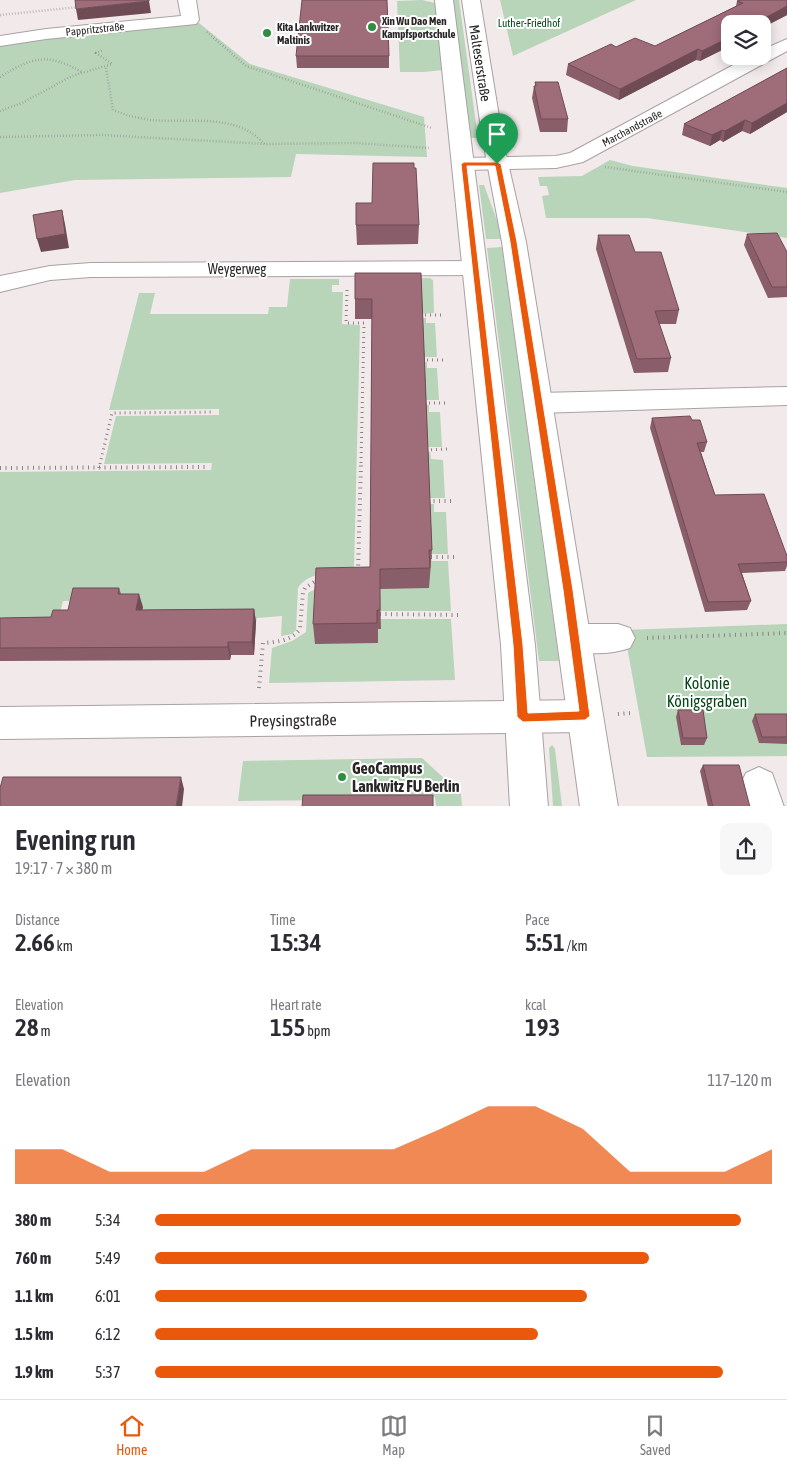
<!DOCTYPE html>
<html lang="en">
<head>
<meta charset="utf-8">
<style>
	:root { --surface:#fff; --page:#f7f7f7; --text:#2b2b33; --muted:#7c7c81; --line:#e1e1e2; --accent:#ea580c }
	body { margin:0; font-family:"Asap Condensed",sans-serif; background:var(--page); color:var(--text); height:100vh; display:flex; flex-direction:column; font-size:19px; white-space:nowrap }
	* { box-sizing:border-box; margin:0 }
	p { font-size:16px; color:var(--muted) }
	.icon { flex:none; width:28px; height:28px; fill:none; stroke:currentColor; stroke-width:2; stroke-linecap:round; stroke-linejoin:round }
	.map { position:relative; height:806px; overflow:hidden }
	.sheet { display:flex; flex-direction:column; background:var(--surface); flex:1 }
	.sheet>* { flex:none }
	.buttons { position:absolute; left:721px; top:15px; display:grid; gap:10px }
	.buttons a { display:grid; place-items:center; width:50px; height:50px; border-radius:10px; background:var(--surface); box-shadow:0 2px 12px #0003; font-size:25px }
	.pin { position:absolute; display:grid; place-items:center; width:42px; height:42px; color:#fff; margin:-51px -21px; border-radius:50% 50% 50% 0; rotate:-45deg; box-shadow:0 0 5px #0007 }
	.pin .icon { rotate:45deg }
	.round { display:grid; place-items:center; flex:none; width:52px; height:52px; border-radius:10px; background:var(--page) }
	.head { display:flex; align-items:center; justify-content:space-between; height:85px; padding:0 15px }
	h1 { font-size:28px; font-weight:600; line-height:38px }
	.stats { display:grid; grid-template-columns:repeat(3,1fr); gap:8px; height:85px; padding:5px 15px }
	.stats div { display:grid; align-content:center }
	.stats b { font-size:25px; font-weight:600 }
	.stats small { font-size:14px; font-weight:400 }
	.stats p { font-size:14px }
	.chart { height:140px; padding:10px 15px }
	.chart p { display:flex; justify-content:space-between }
	.chart svg { width:100%; height:90px; margin-top:5px; fill:var(--accent); opacity:.7 }
	ul { padding:0 15px; list-style:none; font-size:16px }
	li { display:grid; grid-template-columns:80px 60px 1fr; align-items:center; height:38px }
	li i { height:12px; border-radius:6px; background:var(--accent) }
	.menu { display:flex; justify-content:space-around; align-items:center; height:70px; border-top:1px solid var(--line); background:var(--surface); font-size:14px; color:var(--muted) }
	.menu a { display:grid; justify-items:center; gap:2px }
	.menu .on { color:var(--accent) }
	.map>svg:first-child { display:block }
	.green { fill:#b8d5ba }
	.lines { fill:none; stroke-linecap:round; stroke-linejoin:round }
	.minor-casing { stroke:#a9a1a3; stroke-width:2 }
	.major-casing { stroke:#a9a1a3; stroke-width:2 }
	.path-far2 { stroke:#898384; stroke-width:2.5; stroke-dasharray:0.5 2.5; stroke-linecap:butt }
	.path-far1 { stroke:#898384; stroke-width:3; stroke-dasharray:1 4; stroke-linecap:butt }
	.path { stroke:#898384; stroke-width:4; stroke-dasharray:1 4.5; stroke-linecap:butt }
	.minor { fill:#fff; fill-rule:evenodd }
	.major { fill:#fff; fill-rule:evenodd }
	.wall { fill:#895d69 }
	.shaded-wall { fill:#6f4c55 }
	.building { fill:#9f6c7a; stroke:#6f4c55 }
	.route { fill:#ea580c; stroke:#fff; fill-rule:evenodd }
	.poi-dot { fill:#2e8e42; stroke:#fff; stroke-width:2 }
	.labels { text-anchor:middle; dominant-baseline:central; stroke-width:4; stroke-linejoin:round; paint-order:stroke }
	.far-poi-label { font-size:11px; font-weight:bold; fill:#292626; stroke:#fff; text-anchor:start }
	.far-park-label { font-size:11px; fill:#054617; stroke:#fff }
	.far-street-label { font-size:11px; fill:#292626; stroke:#fff }
	.street-label { font-size:14px; fill:#292626; stroke:#fff }
	.near-park-label { font-size:16px; fill:#054617; stroke:#fff }
	.near-street-label { font-size:16px; fill:#292626; stroke:#fff }
	.near-poi-label { font-size:16px; font-weight:bold; fill:#292626; stroke:#fff; text-anchor:start }
</style>
</head>
<body>
<div class="map">
<svg width="787" height="807" viewBox="0 0 787 807">
	<rect width="100%" height="100%" fill="#f2e9eb"/>
	<!-- green -->
	<path class="green" d="M 422,0 L 435,3 L 443,70 L 424,72 L 400,72 L 397,1 Z
		M 453,0 L 459,0 L 478,138 L 471,138 Z
		M 500,0 L 636,0 L 513,56 Z
		M 199,23 L 250,64 L 424,117 L 427,157 L 296,154 L 291,177 L 75,180 L 0,193 L 0,45 L 80,34 Z
		M 610,160 L 633,166 L 787,188 L 787,238 L 647,218 L 546,218 L 542,196 L 549,195 L 547,186 L 540,186 L 538,177 L 582,176 Z
		M 479,185 L 484,185 L 499,226 L 501,239 L 486,239 Z
		M 502,247 L 559,661 L 539,661 L 487,248 Z
		M 430,278 L 433,280 L 434,313 L 417,314 L 356,279 Z
		M 290,279 L 339,279 L 339,285 L 332,285 L 332,292 L 343,292 L 342,324 L 360,325 L 354,569 C 337,572 308,571 298,588 L 296,630 L 292,634 L 281,636 L 282,616 L 257,618 L 256,622 L 156,623 L 122,601 L 63,601 L 48,660 L 0,631 L 0,472 L 211,470 L 212,463 L 104,464 L 116,416 L 219,415 L 219,409 L 109,410 L 139,293 L 155,293 L 150,314 L 268,314 L 269,307 L 287,307 Z
		M 417,318 L 426,318 L 426,323 L 435,323 L 437,357 L 422,357 Z
		M 422,362 L 427,362 L 427,368 L 437,368 L 439,400 L 424,400 Z
		M 424,405 L 429,405 L 429,412 L 440,412 L 442,447 L 426,447 Z
		M 426,452 L 430,452 L 431,459 L 443,460 L 445,498 L 428,498 Z
		M 428,504 L 434,504 L 434,512 L 446,512 L 448,554 L 430,554 Z
		M 431,561 L 448,561 L 451,611 L 380,611 L 378,589 L 428,570 Z
		M 317,588 L 378,629 L 380,619 L 451,619 L 455,680 L 269,683 L 272,648 L 292,641 L 306,632 L 308,593 Z
		M 787,624 L 787,756 L 647,757 L 624,630 Z
		M 552,745 L 555,749 L 562,806 L 553,806 L 549,748 Z
		M 422,758 L 461,794 L 462,806 L 436,806 L 435,797 L 385,799 L 384,807 L 355,800 L 238,801 L 243,761 Z"/>
	<g class="lines">
		<!-- minor casing -->
		<g class="minor-casing">
			<path id="minor" d="M 178,0 L 196,0 L 199,20 L 196,24 L 46,39 L 0,46 L 0,36 L 46,29 L 181,16 Z
				M 787,39 L 787,51 L 583,162 L 556,168 L 464,170 L 456,169 L 453,164 L 456,159 L 464,158 L 556,156 L 570,153 L 750,56 L 762,56 L 762,50 Z
				M 475,261 L 483,263 L 487,268 L 483,273 L 475,275 L 91,277 L 50,280 L 0,292 L 0,276 L 50,266 L 91,263 Z
				M 787,387 L 787,405 L 539,413 L 529,410 L 525,403 L 529,396 L 539,393 Z
				M 575,624 L 618,624 L 630,628 L 635,638 L 630,648 C 610,655 583,655 563,648 L 558,638 L 563,628 Z
				M 585,700 L 598,705 L 603,716 L 598,727 L 585,732 L 0,739 L 0,707 Z
				M 759,767 L 772,773 L 784,807 L 746,807 L 740,785 L 746,773 Z"/>
		</g>
		<!-- major casing -->
		<g class="major-casing">
			<path id="major" d="M 435,0 L 453,0 L 535,645 L 548,807 L 510,807 L 501,645 Z
				M 462,0 L 480,0 L 503,141 L 526,242 L 618,807 L 580,807 L 502,242 L 483,141 Z"/>
		</g>
		<!-- path-far2 -->
		<path class="path-far2" d="M 0,15 L 79,7
			M 207,32 L 246,66 L 432,128
			M 106,68 L 113,110 C 125,115 137,118 150,120 C 183,123 221,115 250,132 C 255,135 260,140 265,144
			M 0,77 C 34,56 47,53 82,72
			M 0,111 L 22,103 L 72,76 L 112,64 L 96,53 L 103,50
			M 0,137 L 102,135 L 266,144 L 356,143 L 429,148
			M 605,167 L 787,192"/>
		<!-- path-far1 -->
		<path class="path-far1" d="M 347,290 L 346,323 L 364,323 L 361,464
			M 420,315 L 441,315
			M 422,360 L 443,360
			M 424,403 L 446,403
			M 426,450 L 448,449
			M 100,464 L 112,413 L 214,412"/>
		<!-- path -->
		<path class="path" d="M 0,468 L 205,467
			M 99,468 L 100,463
			M 428,501 L 452,501
			M 431,557 L 455,557
			M 358,571 L 361,463
			M 380,614 L 458,615
			M 647,638 L 787,633
			M 259,688 L 263,643 C 277,642 291,641 300,629 L 303,592 L 305,588 L 317,580
			M 618,714 L 631,713"/>
		<!-- minor -->
		<use href="#minor" class="minor"/>
		<!-- major -->
		<use href="#major" class="major"/>
	</g>
	<!-- wall -->
	<path class="wall" d="M 787,0 L 787,15 L 762,28 L 762,24 L 730,24 L 730,46 L 700,61 L 696,60 L 619,100 L 566,75 L 568,64 L 616,47 L 655,46 L 736,6 L 737,1 Z
		M 296,56 L 389,56 L 389,68 L 297,68 Z
		M 787,68 L 787,112 L 750,134 L 742,131 L 723,142 L 720,140 L 710,146 L 682,135 L 684,124 Z
		M 535,82 L 568,119 L 567,132 L 540,132 L 532,98 L 534,86 L 535,86 Z
		M 356,225 L 419,225 L 418,244 L 357,245 Z
		M 747,234 L 787,252 L 787,297 L 768,298 L 744,245 Z
		M 598,235 L 635,252 L 679,310 L 676,324 L 659,324 L 671,358 L 668,372 L 634,373 L 596,249 Z
		M 421,273 L 432,550 L 429,588 L 380,589 L 381,629 L 378,629 L 378,643 L 315,644 L 313,624 L 370,567 L 372,319 L 355,319 L 355,299 Z
		M 652,418 L 692,420 L 707,442 L 704,452 L 701,452 L 715,495 L 787,556 L 787,566 L 785,571 L 742,573 L 751,601 L 747,610 L 705,612 L 650,428 Z
		M 119,588 L 121,594 L 143,607 L 142,610 L 254,609 L 256,622 L 254,655 L 231,655 L 230,660 L 0,661 L 0,618 L 51,617 Z
		M 678,710 L 707,738 L 704,745 L 681,745 L 676,717 Z
		M 755,714 L 787,714 L 787,744 L 759,743 L 752,721 Z
		M 703,765 L 750,807 L 708,807 L 700,771 Z"/>
	<!-- shaded-wall -->
	<path class="shaded-wall" d="M 149,1 L 151,13 L 78,20 L 76,9 Z
		M 787,6 L 787,15 L 762,28 L 762,24 L 754,24 Z
		M 730,37 L 730,46 L 700,61 L 702,51 Z
		M 698,49 L 696,60 L 619,100 L 620,89 Z
		M 787,103 L 787,112 L 750,134 L 752,123 Z
		M 745,120 L 742,131 L 723,142 L 725,131 Z
		M 722,130 L 720,140 L 710,146 L 712,135 Z
		M 62,210 L 65,224 L 69,248 L 41,252 L 37,239 Z
		M 139,594 L 143,607 L 139,623 L 136,610 Z
		M 254,609 L 256,622 L 254,655 L 252,642 Z
		M 228,642 L 231,655 L 230,660 L 228,647 Z
		M 181,777 L 184,789 L 182,807 L 176,807 Z"/>
	<!-- building -->
	<path class="building" d="M 75,0 L 149,0 L 149,1 L 76,9 Z
		M 302,0 L 387,0 L 389,56 L 296,56 Z
		M 740,0 L 787,0 L 787,6 L 754,24 L 730,24 L 730,37 L 702,51 L 698,49 L 620,89 L 568,64 L 611,44 L 616,47 L 635,38 L 655,46 L 743,3 L 737,1 Z
		M 787,68 L 787,103 L 752,123 L 745,120 L 725,131 L 722,130 L 712,135 L 684,124 Z
		M 535,82 L 558,82 L 568,119 L 541,119 L 534,86 L 536,86 Z
		M 373,163 L 414,163 L 414,168 L 416,168 L 419,225 L 356,225 L 356,203 L 372,203 Z
		M 62,210 L 65,234 L 37,239 L 33,215 Z
		M 777,233 L 787,252 L 787,287 L 772,287 L 747,234 Z
		M 598,235 L 629,235 L 635,252 L 661,252 L 679,310 L 655,311 L 671,358 L 637,359 Z
		M 355,273 L 421,273 L 432,550 L 429,550 L 430,568 L 380,569 L 380,610 L 377,610 L 377,623 L 313,624 L 316,568 L 370,567 L 372,299 L 355,299 Z
		M 690,416 L 692,420 L 700,420 L 707,442 L 697,443 L 715,495 L 764,494 L 787,556 L 787,562 L 738,564 L 751,601 L 708,602 L 652,418 Z
		M 73,588 L 119,588 L 118,594 L 139,594 L 136,610 L 254,609 L 252,642 L 228,642 L 228,647 L 0,648 L 0,618 L 51,617 L 53,610 L 68,610 Z
		M 678,710 L 703,710 L 707,738 L 683,738 Z
		M 755,714 L 787,714 L 787,737 L 762,737 Z
		M 703,765 L 739,765 L 750,807 L 713,807 Z
		M 3,777 L 181,777 L 176,807 L 0,807 L 0,788 Z
		M 303,795 L 433,795 L 433,807 L 302,807 Z"/>
	<!-- route -->
	<path class="route" d="M 497,162 L 501,164 L 517,242 L 573,590 L 590,716 L 585,720 L 523,722 L 517,717 L 513,645 L 461,164 L 464,162 ZM 467,166 L 495,166 L 510,242 L 563,590 L 579,711 L 528,713 L 523,645 Z"/>
	<!-- markers -->
	<g class="poi-dot">
		<circle cx="372" cy="27" r="5"/>
		<circle cx="267" cy="33" r="5"/>
		<circle cx="342" cy="777" r="5"/>
	</g>
	<g class="labels">
		<!-- far-poi labels -->
		<g class="far-poi-label">
			<text x="382" y="21">Xin Wu Dao Men<tspan x="382" dy="13">Kampfsportschule</tspan></text>
			<text x="277" y="27">Kita Lankwitzer<tspan x="277" dy="13">Maltinis</tspan></text>
		</g>
		<!-- far-park labels -->
		<g class="far-park-label">
			<text x="529" y="23">Luther-Friedhof</text>
		</g>
		<!-- far-street labels -->
		<g class="far-street-label">
			<text transform="translate(95 29) rotate(-6)">Pappritzstraße</text>
			<text transform="translate(632 128) rotate(-28)">Marchandstraße</text>
		</g>
		<!-- street labels -->
		<g class="street-label">
			<text transform="translate(480 63) rotate(81)">Malteserstraße</text>
			<text x="237" y="269">Weygerweg</text>
		</g>
		<!-- near-park labels -->
		<g class="near-park-label">
			<text x="707" y="683">Kolonie<tspan x="707" dy="18">Königsgraben</tspan></text>
		</g>
		<!-- near-street labels -->
		<g class="near-street-label">
			<text transform="translate(293 720) rotate(-1)">Preysingstraße</text>
		</g>
		<!-- near-poi labels -->
		<g class="near-poi-label">
			<text x="352" y="768">GeoCampus<tspan x="352" dy="18">Lankwitz FU Berlin</tspan></text>
		</g>
	</g>
</svg>
<div class="buttons">
<a><svg class="icon" aria-label="layers" viewBox="0 0 24 24"><path d="M12 4l9 5-9 5-9-5zM3 14l9 5 9-5"/></svg></a>
</div>
<div class="pin" style="left:497px;top:164px;background:#1e9e55"><svg class="icon" aria-label="arrive" viewBox="0 0 24 24"><path d="M6 21V4h12l-3 4 3 4H6"/></svg></div>
</div>
<section class="sheet">
<div class="head"><div><h1>Evening run</h1><p>19:17 · 7 × 380 m</p></div><a class="round"><svg class="icon" aria-label="share" viewBox="0 0 24 24"><path d="M12 15V3M7 8l5-5 5 5M5 13v7h14v-7"/></svg></a></div>
<div class="stats">
<div><p>Distance</p><b>2.66<small> km</small></b></div>
<div><p>Time</p><b>15:34</b></div>
<div><p>Pace</p><b>5:51<small> /km</small></b></div>
</div>
<div class="stats">
<div><p>Elevation</p><b>28<small> m</small></b></div>
<div><p>Heart rate</p><b>155<small> bpm</small></b></div>
<div><p>kcal</p><b>193</b></div>
</div>
<div class="chart"><p><span>Elevation</span>117–120 m</p>
<svg viewBox="0 0 160 44" preserveAspectRatio="none"><path d="M0 44V27L10 27L20 38L30 38L40 38L50 27L60 27L70 27L80 27L90 17L100 6L110 6L120 17L130 38L140 38L150 38L160 27V44z"/></svg>
</div>
<ul>
<li><b>380 m</b>5:34<i style="width:95%"></i></li>
<li><b>760 m</b>5:49<i style="width:80%"></i></li>
<li><b>1.1 km</b>6:01<i style="width:70%"></i></li>
<li><b>1.5 km</b>6:12<i style="width:62%"></i></li>
<li><b>1.9 km</b>5:37<i style="width:92%"></i></li>
</ul>
</section>
<nav class="menu">
<a class="on"><svg class="icon" aria-label="home" viewBox="0 0 24 24"><path d="M3 11l9-7 9 7M6 9v11h12V9"/></svg>Home</a>
<a><svg class="icon" aria-label="map" viewBox="0 0 24 24"><path d="M3 6l6-2 6 2 6-2v14l-6 2-6-2-6 2zM9 4v14M15 6v14"/></svg>Map</a>
<a><svg class="icon" aria-label="saved" viewBox="0 0 24 24"><path d="M7 4h10v16l-5-4-5 4z"/></svg>Saved</a>
</nav>
</body>
</html>
